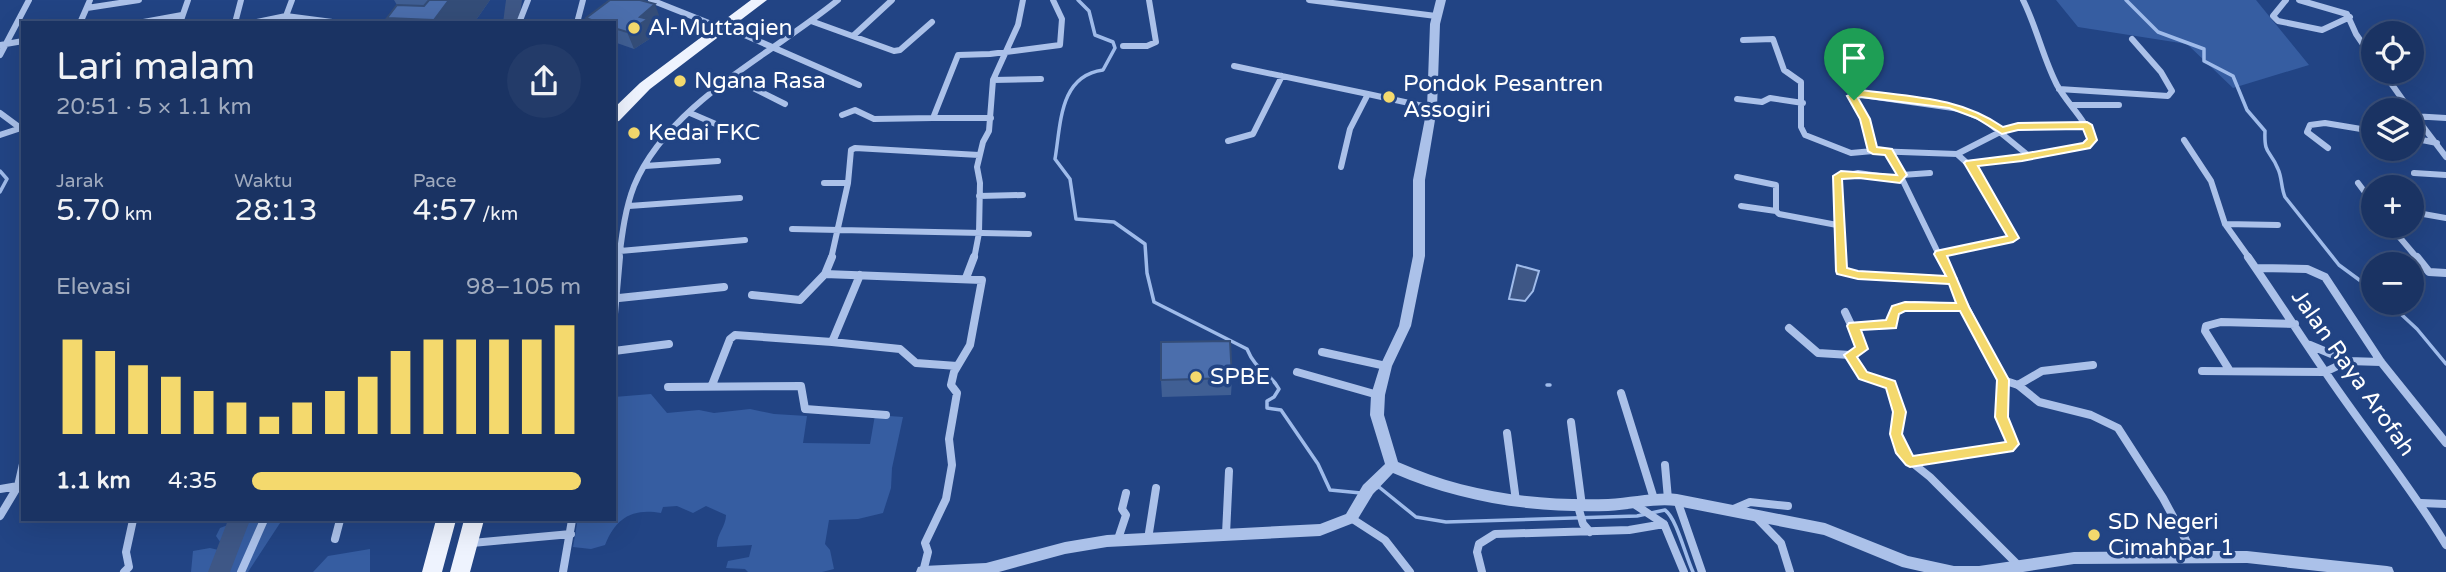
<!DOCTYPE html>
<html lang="id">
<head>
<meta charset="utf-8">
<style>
	:root { --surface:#1a3363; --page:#233b69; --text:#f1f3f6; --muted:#9faabe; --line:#384e78; --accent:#f4d96d }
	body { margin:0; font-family:"Varela Round",sans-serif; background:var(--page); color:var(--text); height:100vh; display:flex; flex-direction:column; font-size:26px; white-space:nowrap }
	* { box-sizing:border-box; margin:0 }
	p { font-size:23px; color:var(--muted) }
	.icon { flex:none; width:38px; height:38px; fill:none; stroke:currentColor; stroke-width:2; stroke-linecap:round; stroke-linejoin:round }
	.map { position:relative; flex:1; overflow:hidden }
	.sheet { position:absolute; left:21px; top:21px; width:595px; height:500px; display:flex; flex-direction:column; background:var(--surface); border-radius:0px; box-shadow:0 7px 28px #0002,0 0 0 2px var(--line) }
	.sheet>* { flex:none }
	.tools { position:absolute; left:2361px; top:21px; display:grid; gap:14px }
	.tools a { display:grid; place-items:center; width:63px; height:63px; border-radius:50%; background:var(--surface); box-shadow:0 7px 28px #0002,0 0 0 2px var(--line); font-size:35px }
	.pin { position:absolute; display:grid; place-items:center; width:60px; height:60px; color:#fff; margin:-72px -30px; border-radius:50% 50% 50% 0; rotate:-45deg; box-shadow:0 0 7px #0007 }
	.pin .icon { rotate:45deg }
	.round { display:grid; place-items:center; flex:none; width:74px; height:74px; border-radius:37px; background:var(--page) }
	.headline { display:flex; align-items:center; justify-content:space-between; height:119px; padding:0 35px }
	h1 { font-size:38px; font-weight:600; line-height:52px }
	.metrics { display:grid; grid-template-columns:repeat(3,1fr); gap:10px; height:119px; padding:7px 35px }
	.metrics div { display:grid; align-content:center }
	.metrics b { font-size:30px; font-weight:600 }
	.metrics small { font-size:19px; font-weight:400 }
	.metrics p { font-size:19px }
	.chart { height:196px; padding:14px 35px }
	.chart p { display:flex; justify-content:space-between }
	.chart svg { width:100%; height:126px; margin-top:7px; stroke:var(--accent); stroke-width:6 }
	ul { padding:0 35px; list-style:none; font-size:23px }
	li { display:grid; grid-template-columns:112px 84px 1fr; align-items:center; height:52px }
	li i { height:18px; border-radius:9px; background:var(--accent) }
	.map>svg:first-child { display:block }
	.green { fill:#365da1 }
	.water { fill:#3e5786; stroke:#9fbbea; stroke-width:2 }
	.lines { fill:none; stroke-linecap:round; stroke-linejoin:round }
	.stream { stroke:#9fbbea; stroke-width:3.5 }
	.river { fill:#3e5786; fill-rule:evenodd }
	.minor-far1 { stroke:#abc1e9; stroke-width:6 }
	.minor { stroke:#abc1e9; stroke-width:8 }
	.tertiary { fill:#abc1e9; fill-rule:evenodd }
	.primary { fill:#eef3fe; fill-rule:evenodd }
	.wall { fill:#405f94 }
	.shaded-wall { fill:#344d78 }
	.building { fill:#4b6eac; stroke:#344d78; stroke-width:2 }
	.route { fill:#f4d96d; stroke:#fff; stroke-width:2; fill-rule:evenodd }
	.poi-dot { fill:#f4d96d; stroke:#224484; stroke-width:2.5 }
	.labels { text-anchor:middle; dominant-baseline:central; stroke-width:7; stroke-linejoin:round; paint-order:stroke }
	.poi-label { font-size:23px; fill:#fff; stroke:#224484; text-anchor:start }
	.street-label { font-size:23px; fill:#fff; stroke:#224484 }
</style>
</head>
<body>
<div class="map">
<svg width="2446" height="572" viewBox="0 0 2446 572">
	<rect width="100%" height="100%" fill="#224484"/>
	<!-- green -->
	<path class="green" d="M 2056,0 L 2256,0 L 2309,65 L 2233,88 L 2187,44 L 2078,27 Z
		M 651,394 L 667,413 L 699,410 L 714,413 L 750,409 L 774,414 L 807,416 L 803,443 L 870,444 L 875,415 L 903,417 L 892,468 L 891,488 L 883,513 L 858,519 L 829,520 L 825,544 L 830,550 L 834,569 L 822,572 L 748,572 L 745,569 L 726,568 L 728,561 L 749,557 L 752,545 L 717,547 C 716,534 726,527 726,515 L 706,506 L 693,513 L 677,506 L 663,507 L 661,513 C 632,508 616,518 605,545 L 591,549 L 573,547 L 577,524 L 575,520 L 614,520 L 614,397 Z
		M 231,520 L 282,520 L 248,572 L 191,572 L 193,551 L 210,548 L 227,552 L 216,536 L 220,528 L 228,525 Z
		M 370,549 L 370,572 L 313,572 L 328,556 Z"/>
	<!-- water -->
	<path class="water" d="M 1517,265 L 1539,271 L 1533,291 L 1525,301 L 1509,299 Z"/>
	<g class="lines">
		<!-- stream -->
		<path class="stream" d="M 1078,0 L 1089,11 L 1095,35 L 1113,42 L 1115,48 L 1103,70 C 1059,76 1061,124 1055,159 L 1070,179 L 1076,219 L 1114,222 L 1145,244 L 1147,273 L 1154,302 L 1247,349 C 1256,371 1269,371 1279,389 L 1274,397 L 1267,401 L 1267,408 L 1281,410 L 1318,464 L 1330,490 L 1361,493
			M 2126,0 L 2158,32 L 2204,49 L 2204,61 L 2233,76 L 2247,110 L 2265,131 C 2264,156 2270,149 2278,169 C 2282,177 2281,188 2285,197 L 2339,265 L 2373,290
			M 0,171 L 7,179 L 0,192
			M 2389,303 L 2417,329 L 2446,364
			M 1547,385 L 1550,385
			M 1375,489 L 1379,487 L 1416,517 L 1446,522 L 1637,516 L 1665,510 C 1677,519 1685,555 1693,572"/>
		<!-- river -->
		<path class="river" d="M 506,0 L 522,0 L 519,23 L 503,23 Z
			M 228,520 L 250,520 L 230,572 L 208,572 Z"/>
		<!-- minor-far1 -->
		<path class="minor-far1" d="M 651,0 L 709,23
			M 1309,0 L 1436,16
			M 2286,0 L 2273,16 L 2278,21 L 2322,30 L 2350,17
			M 2299,0 L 2347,14 L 2356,34 L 2373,59
			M 87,8 L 139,0
			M 286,16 L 292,0
			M 811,21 L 894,51 L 900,50 L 932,22
			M 80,23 L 90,0
			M 138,23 L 182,15
			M 180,23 L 188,0
			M 235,23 L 241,0
			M 252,23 L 286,16 L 340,23
			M 519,23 L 528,0
			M 577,23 L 583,0
			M 724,26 L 859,85
			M 853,36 L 892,0
			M 1743,40 L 1773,39 L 1784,70 L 1801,82 L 1801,127 L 1805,135 L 1851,153 L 1873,151 L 1957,154 L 2002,131 L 2018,127 L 2087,125
			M 0,45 L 23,41
			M 1123,46 L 1147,46 L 1156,42 L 1149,0
			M 0,55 L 29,0
			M 1234,66 L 1368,94
			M 2383,72 L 2410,110
			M 733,78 L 785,104
			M 993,80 L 1041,79
			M 2059,89 L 2168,96 L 2172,91 L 2161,72 L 2132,39
			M 1737,99 L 1762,102 L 1770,98 L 1803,103
			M 2071,105 L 2119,105
			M 2412,112 L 2446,157
			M 0,113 L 23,130
			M 690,113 L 746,137
			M 842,115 L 855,110 L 874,119 L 933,118 L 958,55 L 990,54 L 1060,45 L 1062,19 L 1053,0
			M 2412,116 L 2446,118
			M 933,118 L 991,118
			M 0,135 L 21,128
			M 2412,138 L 2437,143
			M 2184,140 L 2211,181 L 2225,224 L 2250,259
			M 1228,141 L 1253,134 L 1282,76
			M 2328,148 L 2307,132 L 2310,125 L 2325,123 L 2373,131
			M 1873,151 L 1865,119 L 1852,96 L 1855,94 L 1960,109 L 1985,120 L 2029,156
			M 1889,152 L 1941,259
			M 1970,163 L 2022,158 L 2086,146 L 2092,140 C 2085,118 2068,105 2057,85 C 2043,58 2037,28 2023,0
			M 645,166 L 718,161
			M 1341,167 L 1350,129 L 1368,94 L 1432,108
			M 2414,173 L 2446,175
			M 1902,175 L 1930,173
			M 1737,177 L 1776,185 L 1776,211 L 1779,214 L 1837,225 L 1836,178 L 1858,173 L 1900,179
			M 824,183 L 848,183 L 831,259
			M 848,183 L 851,150 L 855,148 L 979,155
			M 2358,183 L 2373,203
			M 979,196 L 1023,195
			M 629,206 L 740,198
			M 1741,206 L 1776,211
			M 2412,212 L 2446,218
			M 2225,224 L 2278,225
			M 1837,225 L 1840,259
			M 2390,226 L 2418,259
			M 792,229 L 1029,234
			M 620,251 L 745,240
			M 1940,254 L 2013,238 L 1979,174 L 1957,154
			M 619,259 C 622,235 625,209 634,186 C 668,104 772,54 838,0
			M 974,259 L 979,233 L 980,183 L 977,167 L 983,142 L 989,131 L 993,80 L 1018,25 L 1023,0"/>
		<!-- minor -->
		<path class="minor" d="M 1840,257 L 1841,271 L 1858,275 L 1954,280
			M 1940,257 L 2003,380 L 2018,385 L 2039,402 L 2091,415 L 2118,428 L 2163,498 L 2195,557
			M 2248,257 C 2275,296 2300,335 2326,373 C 2365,431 2410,485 2446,545
			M 2417,257 L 2429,272 L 2446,273
			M 2257,268 L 2307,269 L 2325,277 L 2381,362 L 2446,443
			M 825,274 L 832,257
			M 966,278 L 974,257
			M 752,295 L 800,300 L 825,274 L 982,280 L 970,345 L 954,372 L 951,385 L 957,393 L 949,439 L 952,465 L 946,499 L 925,543 L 928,552 L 923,572
			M 619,298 L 724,287
			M 1845,312 L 1862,348 L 1850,355 L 1863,376 L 1891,384 L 1900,412 L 1896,434 L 1901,449 L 1910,461 L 1930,477 L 2019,566
			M 614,314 L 619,257
			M 1853,326 L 1891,325 L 1896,309 L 1915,305 L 1963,307
			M 1789,328 L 1818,353 L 1850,355
			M 832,342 L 900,349 L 916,363 L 957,366
			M 2310,345 L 2348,361
			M 614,351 L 669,344
			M 1322,352 L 1386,366
			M 2202,371 L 2325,372 L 2348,361 L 2381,362
			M 2230,371 L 2205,331 L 2206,326 L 2221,322 L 2295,324
			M 1297,372 L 1378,395
			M 712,385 L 730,339 L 735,335 L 832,342 L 860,275
			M 2018,385 L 2042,371 L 2093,365
			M 668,387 L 801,386 L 805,409 L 886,415
			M 1621,393 L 1654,499
			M 1571,422 L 1582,506
			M 1507,433 L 1516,501
			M 1910,461 L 2008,447 L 2013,444 L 2001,417 L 2003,380
			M 1665,465 L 1668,499
			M 0,489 L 18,486
			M 1677,500 L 1702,572
			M 2421,503 L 2446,504
			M 1634,504 L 1664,524
			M 1578,506 L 1583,524 L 1590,532
			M 1729,511 L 1750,502 L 1788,506
			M 0,516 L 18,486 L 23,464
			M 1351,518 L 1385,540 L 1410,572
			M 1757,518 L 1781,543 L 1790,572
			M 1226,534 L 1229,471
			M 335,539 L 340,520
			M 1148,539 L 1156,488
			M 1117,542 L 1126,515 L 1122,509 L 1126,493
			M 472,543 L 571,534
			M 124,572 L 129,567 L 126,552 L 133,520
			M 241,572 L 264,520
			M 563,572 L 572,520
			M 1482,572 L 1477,552 L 1479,544 L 1495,534 L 1629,530 L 1664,524 L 1684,572"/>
		<!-- tertiary -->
		<path class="tertiary" d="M 1436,0 L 1446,0 L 1440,24 L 1437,108 L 1425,180 L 1425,256 L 1411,326 L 1392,366 L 1385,395 L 1384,415 L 1398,462 C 1465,492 1534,501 1608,499 C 1631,498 1653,492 1677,494 L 1825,523 L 1908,556 L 1954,566 L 1979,566 L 2074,552 L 2195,551 L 2247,551 L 2387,566 L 2392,567 L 2394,572 L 2327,572 L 2247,563 L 2074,564 L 2023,572 L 1924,572 L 1902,567 L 1824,535 L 1677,506 C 1653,503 1631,510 1608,511 C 1533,513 1462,503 1393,473 L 1373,494 L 1356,522 L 1320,536 L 1107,547 L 1065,554 L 999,572 L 916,572 L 918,567 L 923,566 L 986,563 L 1065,542 L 1107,535 L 1320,524 L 1346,514 L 1363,485 L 1385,464 L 1370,415 L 1371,395 L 1380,366 L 1399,326 L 1413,256 L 1413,180 L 1427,108 L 1430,24 Z"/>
		<!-- primary -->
		<path class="primary" d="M 751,0 L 767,0 L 650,89 L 619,121 L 614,122 L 614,108 L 640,83 Z
			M 436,520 L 456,520 L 442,572 L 422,572 Z
			M 464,520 L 484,520 L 470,572 L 450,572 Z"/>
	</g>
	<!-- wall -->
	<path class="wall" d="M 394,0 L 490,0 L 476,20 L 477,23 L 390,23 L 387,18 L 397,5 Z
		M 586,18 L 661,21 L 652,30 L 654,36 L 634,49 L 614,42 L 614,23 L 588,23 Z
		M 1232,378 L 1231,395 L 1162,397 L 1161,380 Z"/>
	<!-- shaded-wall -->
	<path class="shaded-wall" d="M 449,0 L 490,0 L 476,20 L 477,23 L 435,23 L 434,20 Z
		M 655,4 L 661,21 L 652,30 L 654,36 L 634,49 L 627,32 L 640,17 Z"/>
	<!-- building -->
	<path class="building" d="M 429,0 L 449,0 L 434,20 L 387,18 L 397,5 L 424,6 Z
		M 610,0 L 640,0 L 655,4 L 640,17 L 648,19 L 627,32 L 614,28 L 614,23 L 599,23 L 586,18 Z
		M 1230,341 L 1232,378 L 1161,380 L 1161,342 Z"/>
	<!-- route -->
	<path class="route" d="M 1861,90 C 1913,97 1959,97 2003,127 L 2018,123 L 2087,122 L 2092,125 L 2097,140 L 2090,148 L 2022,161 L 1978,166 L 2019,238 L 2013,242 L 1947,256 L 1969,307 L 2009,380 L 2008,417 L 2019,444 L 2013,451 L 1910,467 L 1906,465 L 1896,453 L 1890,434 L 1893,412 L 1886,388 L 1859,379 L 1844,355 L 1855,347 L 1847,326 L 1849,323 L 1886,320 L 1892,306 L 1905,302 L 1956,303 L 1949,284 L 1858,279 L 1837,274 L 1836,271 L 1833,176 L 1841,171 L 1897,175 L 1885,155 L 1873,154 L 1868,151 L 1860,119 L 1847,96 ZM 1861,97 L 1949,108 L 1976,118 L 2002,134 L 2018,130 L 2083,129 L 2087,139 L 2083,143 L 2022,154 L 1966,161 L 1964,163 L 2007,236 L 1936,251 L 1934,254 L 1946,276 L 1858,271 L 1847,268 L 1842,179 L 1859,178 L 1900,183 L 1907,175 L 1892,149 L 1877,147 L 1870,119 L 1858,98 ZM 1905,311 L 1960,311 L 1997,380 L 1995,417 L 2006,442 L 1913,456 L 1902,434 L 1906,412 L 1895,381 L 1867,372 L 1857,357 L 1868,349 L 1861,330 L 1896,328 L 1899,314 Z"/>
	<!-- markers -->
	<g class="poi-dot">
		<circle cx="634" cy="28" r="7"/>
		<circle cx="680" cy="81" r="7"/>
		<circle cx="1389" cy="97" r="7"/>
		<circle cx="634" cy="133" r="7"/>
		<circle cx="1196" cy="377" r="7"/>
		<circle cx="2094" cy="535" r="7"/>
	</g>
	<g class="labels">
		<!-- poi labels -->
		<g class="poi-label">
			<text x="648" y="28">Al-Muttaqien</text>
			<text x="694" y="81">Ngana Rasa</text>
			<text x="1403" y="84">Pondok Pesantren<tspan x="1403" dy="26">Assogiri</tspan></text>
			<text x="648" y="133">Kedai FKC</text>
			<text x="1210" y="377">SPBE</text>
			<text x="2108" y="522">SD Negeri<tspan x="2108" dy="26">Cimahpar 1</tspan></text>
		</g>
		<!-- street labels -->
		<g class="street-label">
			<text transform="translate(2353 373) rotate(55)">Jalan Raya Arofah</text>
		</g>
	</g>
</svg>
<div class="tools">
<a><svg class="icon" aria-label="locate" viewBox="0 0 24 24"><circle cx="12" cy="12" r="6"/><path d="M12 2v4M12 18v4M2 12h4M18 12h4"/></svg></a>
<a><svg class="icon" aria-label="layers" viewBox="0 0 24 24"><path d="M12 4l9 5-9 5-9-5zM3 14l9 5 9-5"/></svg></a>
<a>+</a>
<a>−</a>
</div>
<div class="pin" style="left:1854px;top:100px;background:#1e9e55"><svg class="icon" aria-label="arrive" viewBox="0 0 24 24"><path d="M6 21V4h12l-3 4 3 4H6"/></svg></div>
<section class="sheet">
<div class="headline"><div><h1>Lari malam</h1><p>20:51 · 5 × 1.1 km</p></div><a class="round"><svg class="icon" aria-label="share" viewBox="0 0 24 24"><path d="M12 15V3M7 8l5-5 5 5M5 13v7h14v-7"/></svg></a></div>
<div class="metrics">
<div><p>Jarak</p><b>5.70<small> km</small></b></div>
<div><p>Waktu</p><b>28:13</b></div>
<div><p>Pace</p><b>4:57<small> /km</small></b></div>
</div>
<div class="chart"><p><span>Elevasi</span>98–105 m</p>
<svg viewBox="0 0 160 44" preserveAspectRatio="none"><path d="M5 44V11M15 44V15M25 44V20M35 44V24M45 44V29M55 44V33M65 44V38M75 44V33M85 44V29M95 44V24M105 44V15M115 44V11M125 44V11M135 44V11M145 44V11M155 44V6"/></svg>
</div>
<ul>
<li><b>1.1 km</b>4:35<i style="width:100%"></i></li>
</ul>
</section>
</div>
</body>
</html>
